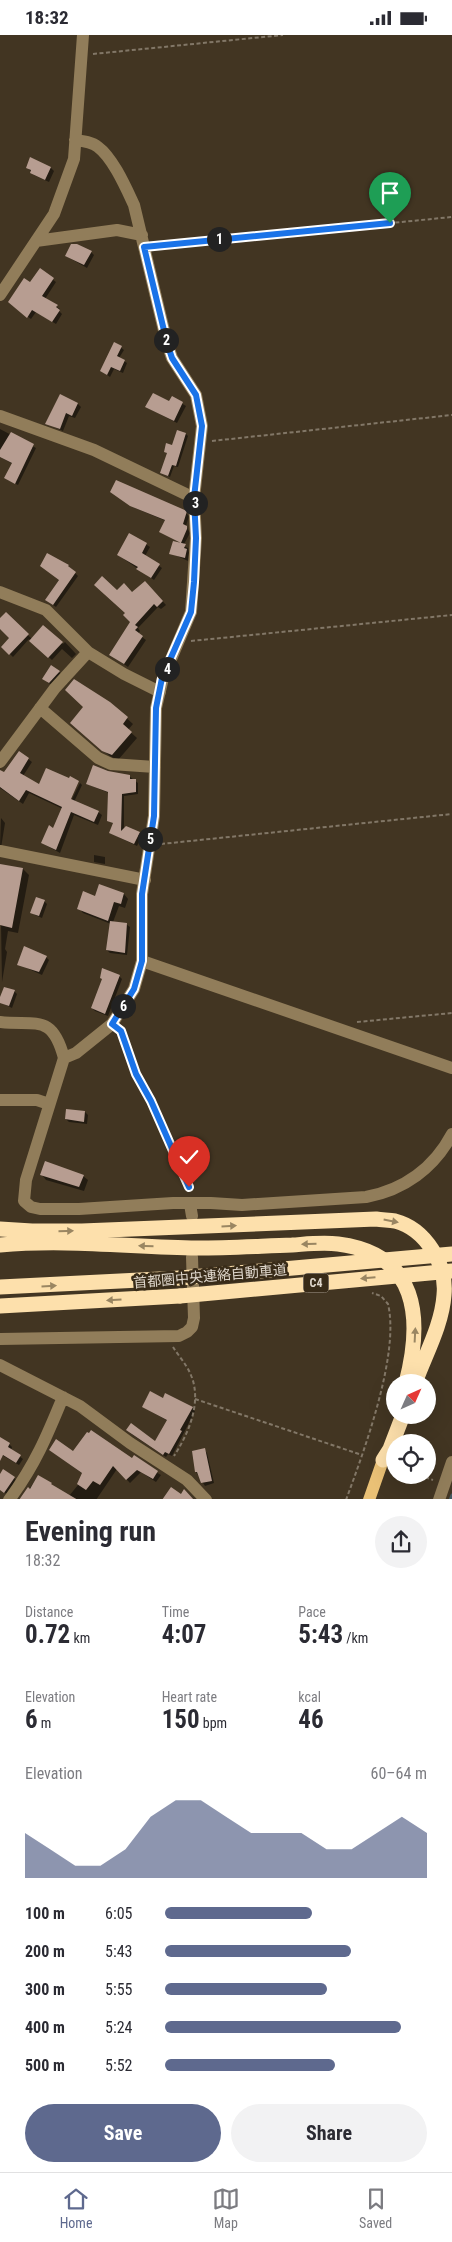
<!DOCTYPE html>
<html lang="en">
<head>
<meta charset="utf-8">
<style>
	:root { --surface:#fff; --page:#f2f2f3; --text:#2b2b33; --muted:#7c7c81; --line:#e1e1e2; --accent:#5e698e }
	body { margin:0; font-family:"Roboto Condensed","Noto Sans JP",sans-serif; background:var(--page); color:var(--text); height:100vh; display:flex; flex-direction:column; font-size:19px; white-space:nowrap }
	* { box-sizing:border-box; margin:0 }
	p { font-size:16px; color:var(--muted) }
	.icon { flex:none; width:28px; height:28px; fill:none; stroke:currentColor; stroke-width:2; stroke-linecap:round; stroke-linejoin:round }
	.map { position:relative; height:1464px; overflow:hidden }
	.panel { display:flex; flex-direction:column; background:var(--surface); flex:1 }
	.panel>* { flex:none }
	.needle { width:32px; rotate:45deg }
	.controls { position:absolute; left:386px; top:1339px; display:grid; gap:10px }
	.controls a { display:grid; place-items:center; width:50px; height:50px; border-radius:50%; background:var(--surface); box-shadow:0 5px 20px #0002; font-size:25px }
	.pin { position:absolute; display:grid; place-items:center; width:42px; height:42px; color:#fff; margin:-51px -21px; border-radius:50% 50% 50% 0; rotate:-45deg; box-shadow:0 0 5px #0007 }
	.pin .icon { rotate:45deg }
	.km { position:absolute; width:25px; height:25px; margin:-12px; border-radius:50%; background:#222; color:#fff; font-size:14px; line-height:25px; text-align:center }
	.round { display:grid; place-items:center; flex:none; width:52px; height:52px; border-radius:26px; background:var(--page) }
	.summary { display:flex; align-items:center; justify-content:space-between; height:85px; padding:0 25px }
	h1 { font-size:28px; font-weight:700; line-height:38px }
	.figures { display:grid; grid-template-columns:repeat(3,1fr); gap:8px; height:85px; padding:5px 25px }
	.figures div { display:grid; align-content:center }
	.figures b { font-size:25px; font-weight:700 }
	.figures small { font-size:14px; font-weight:400 }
	.figures p { font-size:14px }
	.chart { height:140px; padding:10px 25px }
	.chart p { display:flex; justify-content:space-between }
	.chart svg { width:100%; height:90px; margin-top:5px; fill:var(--accent); opacity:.7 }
	.primary-button { display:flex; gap:10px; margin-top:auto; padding:10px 25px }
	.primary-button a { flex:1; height:58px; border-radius:30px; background:var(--accent); color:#fff; font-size:20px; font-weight:700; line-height:58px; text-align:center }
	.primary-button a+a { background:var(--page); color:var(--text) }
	ul { padding:0 25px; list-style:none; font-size:16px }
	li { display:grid; grid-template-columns:80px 60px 1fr; align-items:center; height:38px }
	li i { height:12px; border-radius:6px; background:var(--accent) }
	.status { display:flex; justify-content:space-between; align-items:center; height:35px; padding:0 25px; background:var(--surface); direction:ltr }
	.status svg { height:14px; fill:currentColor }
	.tabs { display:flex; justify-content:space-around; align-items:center; height:70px; border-top:1px solid var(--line); background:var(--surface); font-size:14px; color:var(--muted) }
	.tabs a { display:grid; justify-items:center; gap:2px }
	.tabs .selected { color:var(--accent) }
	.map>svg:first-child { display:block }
	.shadow { fill:#0007 }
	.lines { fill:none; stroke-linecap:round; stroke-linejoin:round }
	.stream { stroke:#445961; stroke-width:3 }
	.building { fill:#b79d91 }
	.path { stroke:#827767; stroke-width:2; stroke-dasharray:4 2.5; stroke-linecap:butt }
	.minor { stroke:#917d5a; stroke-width:12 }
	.major { stroke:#eac176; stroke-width:12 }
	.highway { stroke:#fde0ac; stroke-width:15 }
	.highway-bridge { stroke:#fde0ac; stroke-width:15 }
	.oneway { fill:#9a8662 }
	.route-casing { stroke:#fff; stroke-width:10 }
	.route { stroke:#1a73e8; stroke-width:6 }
	.labels { text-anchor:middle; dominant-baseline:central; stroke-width:5; stroke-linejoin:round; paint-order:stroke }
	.shield { fill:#382b18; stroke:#ada396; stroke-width:1 }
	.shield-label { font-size:12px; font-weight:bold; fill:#dfd7cc }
	.street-label { font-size:14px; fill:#dfd7cc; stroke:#382b18 }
</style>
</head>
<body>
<div class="status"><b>18:32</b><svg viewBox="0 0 49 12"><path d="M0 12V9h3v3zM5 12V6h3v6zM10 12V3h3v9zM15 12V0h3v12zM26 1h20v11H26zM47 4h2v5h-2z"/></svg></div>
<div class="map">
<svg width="452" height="1465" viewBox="0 0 452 1465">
	<rect width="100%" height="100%" fill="#423522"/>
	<!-- shadow -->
	<path class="shadow" d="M 27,132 L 51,133 L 54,136 L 49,147 L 34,140 Z
		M 91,217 L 94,220 L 87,233 L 66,221 Z
		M 40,235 L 56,247 L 45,264 L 60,274 L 59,276 L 62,279 L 56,289 L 36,277 L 31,284 L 12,270 Z
		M 115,308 L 124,315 L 119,323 L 127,328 L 123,338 L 114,334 L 110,342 L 102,336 Z
		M 172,363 L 186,371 L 177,388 L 150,374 L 169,368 Z
		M 78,369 L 81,372 L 75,383 L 69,381 L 63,396 L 46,388 Z
		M 0,394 L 36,413 L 18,450 L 8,445 L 13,429 L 0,422 Z
		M 186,399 L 188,401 L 178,432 L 174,431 L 170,442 L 161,437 L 168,419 L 165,416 L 173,412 Z
		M 111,457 L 186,478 L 189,481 L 186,491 L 190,498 L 183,511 L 188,513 L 189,518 L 188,526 L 171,518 L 180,507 L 161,496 L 166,486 L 135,473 Z
		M 130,499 L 150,512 L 145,521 L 162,533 L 154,545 L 118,520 Z
		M 68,531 L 78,541 L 56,572 L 46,565 Z
		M 145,547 L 166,570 L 161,574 L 158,572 L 138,593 L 140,596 L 138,599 L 146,605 L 128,632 L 111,620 L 132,587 L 117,557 L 132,558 Z
		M 6,579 L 32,604 L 43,592 L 63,609 L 65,607 L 76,619 L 72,623 L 62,614 L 52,625 L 29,604 L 13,622 L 3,612 L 11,603 L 0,593 L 0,585 Z
		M 59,637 L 62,640 L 52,650 L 47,647 Z
		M 110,668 L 133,689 L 128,695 L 137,703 L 118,725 L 110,721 L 77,693 L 85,672 Z
		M 19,717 L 32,727 L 23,741 L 69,770 L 80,748 L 82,750 L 74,767 L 98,777 L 102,780 L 98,790 L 74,780 L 60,818 L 42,808 L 54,794 L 63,774 L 29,758 L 23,769 L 0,753 L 0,740 L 5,739 Z
		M 108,738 L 129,741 L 138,748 L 138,759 L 124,761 L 124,795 L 139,798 L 142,801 L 137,811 L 110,798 L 114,789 L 108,785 L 109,758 L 87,749 Z
		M 1,783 L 5,788 L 1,813 L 0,812 Z
		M 94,820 L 105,822 L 105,829 L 94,827 Z
		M 0,830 L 23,834 L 29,840 L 18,898 L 8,896 L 5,914 L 7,917 L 2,947 Z
		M 124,859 L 128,864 L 125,873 L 119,871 L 113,887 L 126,889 L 130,892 L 127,920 L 110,918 L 107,915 L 111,889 L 83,878 L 79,873 Z
		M 44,866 L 47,869 L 42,883 L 35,880 L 32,877 Z
		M 46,922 L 49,925 L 42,940 L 18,929 Z
		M 119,941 L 122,944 L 108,981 L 95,976 L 92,973 Z
		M 14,956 L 17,959 L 12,973 L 0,967 L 0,965 Z
		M 85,1077 L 88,1080 L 87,1089 L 69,1087 L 66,1084 Z
		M 42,1140 L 83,1141 L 88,1145 L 84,1156 L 46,1145 Z
		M 163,1364 L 192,1373 L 195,1376 L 172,1421 L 168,1419 L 166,1422 L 130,1398 L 156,1407 L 168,1386 L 143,1372 Z
		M 0,1403 L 9,1409 L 12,1412 L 11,1415 L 23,1424 L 19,1430 L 0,1419 Z
		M 50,1415 L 133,1425 L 161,1440 L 156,1447 L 141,1437 L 130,1448 L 117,1434 L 96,1465 L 22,1465 L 38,1441 L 69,1461 L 78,1450 L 83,1439 Z
		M 204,1415 L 207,1418 L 214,1448 L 205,1451 L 196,1437 Z
		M 0,1441 L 14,1443 L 17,1446 L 8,1460 L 0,1454 Z"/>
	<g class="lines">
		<!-- stream -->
		<path class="stream" d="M 450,1465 L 452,1460"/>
	</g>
	<!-- building -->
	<path class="building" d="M 30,122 L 51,132 L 45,145 L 30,138 L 31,135 L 26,133 Z
		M 71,209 L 77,209 L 92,216 L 84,230 L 65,221 Z
		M 40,233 L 54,243 L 42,261 L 58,270 L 56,272 L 60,275 L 52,287 L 32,275 L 27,283 L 8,267 L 24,243 L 30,247 Z
		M 114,307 L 122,311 L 117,321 L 125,325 L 120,336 L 111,332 L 107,340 L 100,336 Z
		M 153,358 L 169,366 L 172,361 L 183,367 L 174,386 L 145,372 Z
		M 60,359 L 78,368 L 72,381 L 66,378 L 60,394 L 45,389 Z
		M 177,395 L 186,398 L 176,431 L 172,430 L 168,441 L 160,438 L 167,418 L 164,417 L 166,408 L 172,410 Z
		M 11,397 L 34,409 L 15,449 L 4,443 L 12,428 L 0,422 L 0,415 Z
		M 116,445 L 187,476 L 183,489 L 187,491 L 187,494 L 181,508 L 159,497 L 165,485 L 130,471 L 110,457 Z
		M 129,498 L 147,508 L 142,518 L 160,529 L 151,543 L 136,534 L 138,532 L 117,520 Z
		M 173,506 L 186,509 L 184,513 L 187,514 L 185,523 L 169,519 Z
		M 47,518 L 69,530 L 68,531 L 76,537 L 53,570 L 45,565 L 59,545 L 40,531 Z
		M 102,541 L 117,555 L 124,548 L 132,557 L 145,546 L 163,566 L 157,572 L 154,569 L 135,590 L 138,592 L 135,595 L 143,601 L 124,629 L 109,620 L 130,587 L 123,580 L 125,578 L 94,550 Z
		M 6,577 L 29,599 L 9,620 L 1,612 L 9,603 L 0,594 L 0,583 Z
		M 43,590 L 63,607 L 48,623 L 29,606 Z
		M 51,630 L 60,636 L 49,648 L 42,644 Z
		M 74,644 L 110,667 L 128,682 L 123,689 L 132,697 L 112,720 L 102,716 L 70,688 L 83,672 L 65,655 Z
		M 19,716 L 29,723 L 20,738 L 39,749 L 46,733 L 69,743 L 70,741 L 79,746 L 71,764 L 99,776 L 94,787 L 71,777 L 56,815 L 41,808 L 49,790 L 53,793 L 62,772 L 26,755 L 19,766 L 0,752 L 0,735 L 4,737 Z
		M 93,730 L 108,736 L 130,740 L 130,744 L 136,744 L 136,757 L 122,759 L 121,796 L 126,791 L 140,797 L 134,809 L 109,798 L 113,788 L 107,786 L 108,757 L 86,749 Z
		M 0,829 L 23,833 L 12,893 L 0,890 Z
		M 99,849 L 124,858 L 121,869 L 114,867 L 108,886 L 77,874 L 83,856 L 95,861 Z
		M 36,862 L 45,865 L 39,881 L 30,878 Z
		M 110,886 L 127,888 L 125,918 L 106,915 Z
		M 24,911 L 47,921 L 39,937 L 17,930 Z
		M 102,933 L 120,940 L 105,979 L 91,973 L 102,944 L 100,943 Z
		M 4,952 L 15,955 L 9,971 L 0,968 L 0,962 Z
		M 66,1074 L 85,1076 L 84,1087 L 65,1084 Z
		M 45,1126 L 84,1140 L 79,1152 L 40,1140 Z
		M 150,1356 L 163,1363 L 165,1358 L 193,1372 L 180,1395 L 182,1396 L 169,1419 L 165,1417 L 163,1420 L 126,1395 L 131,1388 L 155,1406 L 167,1385 L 142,1372 Z
		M 91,1395 L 132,1423 L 134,1420 L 158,1436 L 153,1444 L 137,1435 L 126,1445 L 113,1431 L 100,1450 L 93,1446 L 86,1455 L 77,1449 L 82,1438 L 49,1415 L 56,1404 L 73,1416 L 87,1397 L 89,1398 Z
		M 0,1402 L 10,1408 L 8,1412 L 21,1420 L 16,1428 L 3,1420 L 0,1426 Z
		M 205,1413 L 212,1446 L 201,1448 L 197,1437 L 195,1437 L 192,1416 Z
		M 3,1434 L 15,1442 L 4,1458 L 0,1455 L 0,1439 Z
		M 38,1440 L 52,1448 L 51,1449 L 78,1465 L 19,1465 L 28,1452 L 30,1454 Z
		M 171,1452 L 181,1459 L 184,1454 L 194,1465 L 162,1465 Z"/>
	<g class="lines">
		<!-- path -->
		<path class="path" d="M 93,19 L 283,0
			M 156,211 L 452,182
			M 212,406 L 452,380
			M 191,606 L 452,580
			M 161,809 L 452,779
			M 357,987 L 452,978
			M 122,996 L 136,1039 L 151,1065 L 189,1152 L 190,1157
			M 173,1312 C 178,1320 186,1329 190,1338 C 203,1365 189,1398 174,1421
			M 195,1364 L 362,1420
			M 419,1440 L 433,1445
			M 346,1465 C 364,1416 400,1319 388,1269 L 381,1261 L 372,1258"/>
		<!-- minor -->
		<path class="minor" d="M 36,206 L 117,195 L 142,200
			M 0,260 L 54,179 L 74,124 L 83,0
			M 0,381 L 94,415 L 194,463
			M 0,557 L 46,575 L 88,617 L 124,639 L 160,657
			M 40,673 L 98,723 L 111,729 L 155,732
			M 0,727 L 55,653 L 88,617
			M 0,816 L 145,845
			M 142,926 L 452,1033
			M 0,987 C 36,991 52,978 64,1023 L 26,1145 L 24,1166 L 31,1172 L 40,1174 L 79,1174 L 173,1168 L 211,1168 L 242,1170 L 366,1162 C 404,1155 434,1133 452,1099
			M 64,1023 L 76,1018 L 112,989 L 134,954 L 142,926 L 142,859 L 154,781 L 156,673 L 163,643 L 191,577 L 196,503 L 194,463 L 202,391 L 196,360 L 172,323 L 167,308 L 134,170 C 126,153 113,123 98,112 C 92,107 83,106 75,105
			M 0,1065 L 37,1065 L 49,1069
			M 190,1169 L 192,1181
			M 0,1304 L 179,1301 L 187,1297 L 192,1292 L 194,1283 L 192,1222
			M 0,1330 L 80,1371 L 130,1408 L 187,1445 L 206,1465
			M 9,1465 C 35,1430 47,1401 63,1362
			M 439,1465 L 452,1427"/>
		<!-- major -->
		<path class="major" d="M 369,1465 L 383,1425"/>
		<!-- highway -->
		<path class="highway" d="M 0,1194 L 32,1196 L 82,1196 L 376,1184 C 382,1185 389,1185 395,1186 C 426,1194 447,1230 444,1260 C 442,1290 425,1320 415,1348
			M 0,1210 C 66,1204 131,1212 197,1213 C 229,1213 261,1211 292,1210 C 307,1209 323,1207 338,1209 C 418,1219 423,1283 406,1348
			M 0,1252 L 180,1243
			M 0,1271 L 180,1261
			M 383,1425 L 390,1414 L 403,1380"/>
		<!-- highway-bridge -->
		<path class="highway-bridge" d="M 180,1243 L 452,1219
			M 180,1261 L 452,1236"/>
	</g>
	<!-- one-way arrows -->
	<defs><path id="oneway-solid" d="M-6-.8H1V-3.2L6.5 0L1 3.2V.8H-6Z" transform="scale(1.25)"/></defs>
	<g class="oneway">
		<use href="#oneway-solid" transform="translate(391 1186) rotate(11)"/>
		<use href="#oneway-solid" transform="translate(229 1191) rotate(-3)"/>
		<use href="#oneway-solid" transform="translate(66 1196) rotate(-1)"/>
		<use href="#oneway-solid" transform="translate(309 1209) rotate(178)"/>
		<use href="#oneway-solid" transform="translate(146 1211) rotate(-178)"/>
		<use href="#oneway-solid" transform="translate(368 1243) rotate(175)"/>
		<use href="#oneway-solid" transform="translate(49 1251) rotate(-3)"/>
		<use href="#oneway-solid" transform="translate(114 1265) rotate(176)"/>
		<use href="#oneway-solid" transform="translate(415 1300) rotate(-87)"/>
	</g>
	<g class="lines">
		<!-- route casing -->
		<g class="route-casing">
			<path id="route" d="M 189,1152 L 151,1066 L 136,1039 L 121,996 L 112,989 L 134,954 L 142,926 L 142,859 L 154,781 L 156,673 L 162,643 L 191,577 L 194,547 L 196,503 L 194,463 L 202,391 L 196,360 L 172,323 L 167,308 L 144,212 L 390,188"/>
		</g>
		<!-- route -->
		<use href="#route" class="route"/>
	</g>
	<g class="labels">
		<!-- shield labels -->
		<rect class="shield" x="303.5" y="1238.5" width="25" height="19" rx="4"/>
		<g class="shield-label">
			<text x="316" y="1248">C4</text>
		</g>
		<!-- street labels -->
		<g class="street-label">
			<text transform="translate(210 1241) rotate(-5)">首都圏中央連絡自動車道</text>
		</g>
	</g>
</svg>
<div class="controls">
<a><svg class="needle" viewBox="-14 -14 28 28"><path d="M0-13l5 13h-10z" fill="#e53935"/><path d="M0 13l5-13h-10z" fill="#7c7c81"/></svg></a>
<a><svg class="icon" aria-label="locate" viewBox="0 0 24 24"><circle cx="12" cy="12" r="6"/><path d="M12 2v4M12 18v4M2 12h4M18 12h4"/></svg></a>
</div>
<div class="pin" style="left:390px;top:188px;background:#1e9e55"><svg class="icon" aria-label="arrive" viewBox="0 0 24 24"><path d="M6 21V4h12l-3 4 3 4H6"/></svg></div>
<div class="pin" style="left:189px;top:1152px;background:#d93025"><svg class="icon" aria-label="check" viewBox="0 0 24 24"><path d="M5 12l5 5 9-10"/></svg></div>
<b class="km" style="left:219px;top:204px">1</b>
<b class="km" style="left:166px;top:305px">2</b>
<b class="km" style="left:195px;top:468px">3</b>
<b class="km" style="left:167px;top:634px">4</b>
<b class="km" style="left:150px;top:804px">5</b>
<b class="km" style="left:123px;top:971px">6</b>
</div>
<section class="panel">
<div class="summary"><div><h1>Evening run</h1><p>18:32</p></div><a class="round"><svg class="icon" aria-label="share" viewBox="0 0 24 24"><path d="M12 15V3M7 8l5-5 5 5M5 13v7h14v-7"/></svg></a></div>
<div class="figures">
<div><p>Distance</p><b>0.72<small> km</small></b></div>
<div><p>Time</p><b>4:07</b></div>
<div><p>Pace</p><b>5:43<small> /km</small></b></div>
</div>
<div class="figures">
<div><p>Elevation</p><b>6<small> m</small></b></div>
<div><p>Heart rate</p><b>150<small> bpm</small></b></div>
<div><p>kcal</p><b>46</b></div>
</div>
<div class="chart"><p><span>Elevation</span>60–64 m</p>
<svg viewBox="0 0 160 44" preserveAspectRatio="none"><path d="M0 44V22L10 30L20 38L30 38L40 30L50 14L60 6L70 6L80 14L90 22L100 22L110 22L120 30L130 30L140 22L150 14L160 22V44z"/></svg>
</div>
<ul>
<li><b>100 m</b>6:05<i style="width:56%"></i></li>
<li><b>200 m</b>5:43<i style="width:71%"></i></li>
<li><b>300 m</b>5:55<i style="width:62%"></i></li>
<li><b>400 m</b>5:24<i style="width:90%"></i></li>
<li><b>500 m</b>5:52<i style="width:65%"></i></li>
</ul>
<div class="primary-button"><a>Save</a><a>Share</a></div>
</section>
<nav class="tabs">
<a class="selected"><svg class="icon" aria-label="home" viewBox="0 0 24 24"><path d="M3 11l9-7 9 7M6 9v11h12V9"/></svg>Home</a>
<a><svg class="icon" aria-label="map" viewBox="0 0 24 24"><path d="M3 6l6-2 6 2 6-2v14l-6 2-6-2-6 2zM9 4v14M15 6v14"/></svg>Map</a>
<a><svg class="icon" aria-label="saved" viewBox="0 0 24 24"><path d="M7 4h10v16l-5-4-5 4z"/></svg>Saved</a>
</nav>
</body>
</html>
